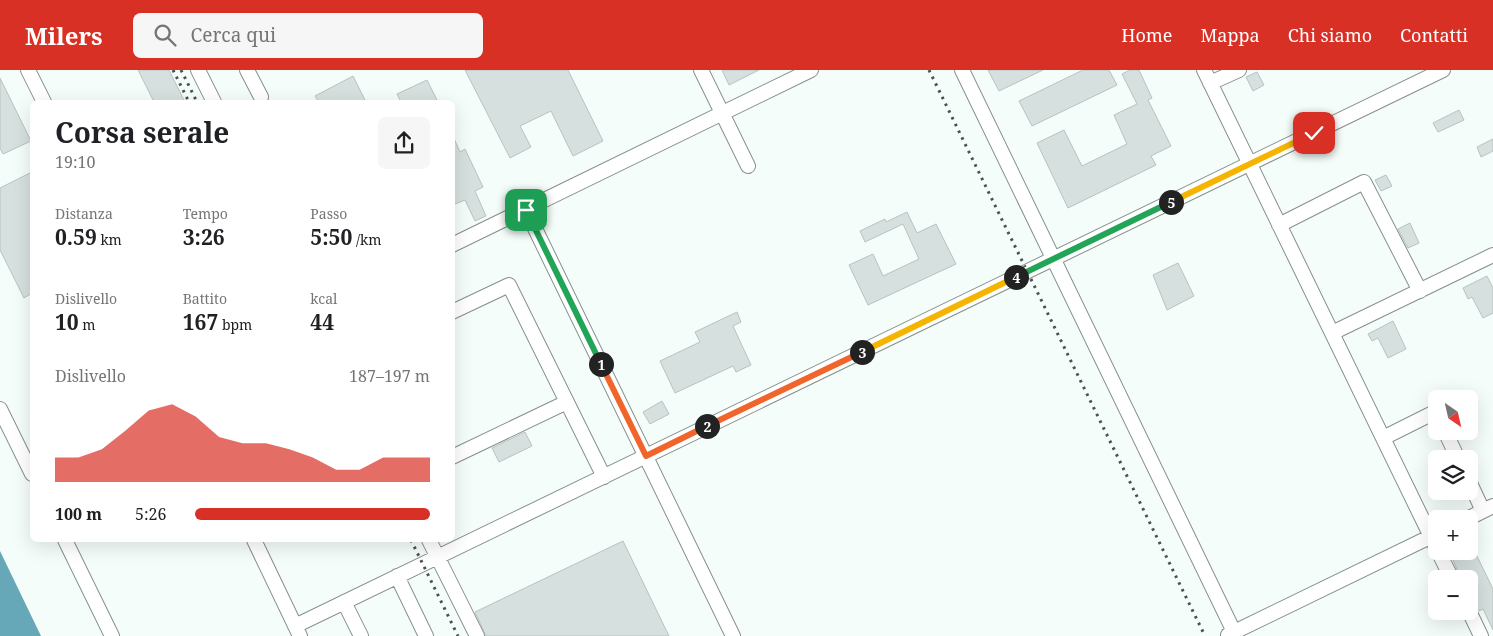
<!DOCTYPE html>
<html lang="it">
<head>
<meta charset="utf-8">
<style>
	:root { --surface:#fff; --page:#f6f6f6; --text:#202124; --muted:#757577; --accent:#d93025 }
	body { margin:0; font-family:"Noto Serif",serif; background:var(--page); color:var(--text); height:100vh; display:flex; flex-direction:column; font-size:19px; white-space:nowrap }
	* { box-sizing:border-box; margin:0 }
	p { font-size:16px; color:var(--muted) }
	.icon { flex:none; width:28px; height:28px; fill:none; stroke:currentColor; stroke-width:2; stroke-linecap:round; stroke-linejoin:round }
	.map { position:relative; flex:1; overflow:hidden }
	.details { position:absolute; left:30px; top:30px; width:425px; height:442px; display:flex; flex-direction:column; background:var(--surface); border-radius:8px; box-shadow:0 5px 20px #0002 }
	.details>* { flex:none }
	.needle { width:32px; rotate:146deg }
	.tools { position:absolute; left:1428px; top:320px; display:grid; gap:10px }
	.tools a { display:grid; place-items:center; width:50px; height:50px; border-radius:8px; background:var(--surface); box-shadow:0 5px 20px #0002; font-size:25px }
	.pin { position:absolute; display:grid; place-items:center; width:42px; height:42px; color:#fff; margin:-21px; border-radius:10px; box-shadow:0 2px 8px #0006 }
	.km { position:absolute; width:25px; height:25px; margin:-12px; border-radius:50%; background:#222; color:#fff; font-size:14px; line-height:25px; text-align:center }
	.round { display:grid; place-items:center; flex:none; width:52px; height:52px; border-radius:8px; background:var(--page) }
	.overview { display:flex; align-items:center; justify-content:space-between; height:85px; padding:0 25px }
	h1 { font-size:28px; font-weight:700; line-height:38px }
	.stats { display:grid; grid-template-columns:repeat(3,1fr); gap:8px; height:85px; padding:5px 25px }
	.stats div { display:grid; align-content:center }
	.stats b { font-size:21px; font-weight:700 }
	.stats small { font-size:14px; font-weight:400 }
	.stats p { font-size:14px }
	.chart { height:140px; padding:10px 25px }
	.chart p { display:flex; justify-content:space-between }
	.chart svg { width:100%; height:90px; margin-top:5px; fill:var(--accent); opacity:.7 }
	ul { padding:0 25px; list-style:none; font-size:16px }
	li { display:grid; grid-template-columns:80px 60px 1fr; align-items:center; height:38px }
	li i { height:12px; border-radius:6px; background:var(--accent) }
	header { display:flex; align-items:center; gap:30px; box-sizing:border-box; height:70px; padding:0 25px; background:var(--accent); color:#fff }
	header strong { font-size:24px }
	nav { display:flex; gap:28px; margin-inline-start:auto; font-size:18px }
	.search { width:350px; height:45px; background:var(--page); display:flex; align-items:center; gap:12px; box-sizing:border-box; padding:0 18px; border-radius:8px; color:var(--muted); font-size:19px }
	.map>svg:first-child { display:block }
	.water { fill:#66a8b7 }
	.building { fill:#d5e0df; stroke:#b8c2c1 }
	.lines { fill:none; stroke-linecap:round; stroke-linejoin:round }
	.minor-casing { stroke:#87908c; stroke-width:16 }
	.minor { stroke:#fff; stroke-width:14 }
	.rail { stroke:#4c504e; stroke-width:3; stroke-dasharray:2.5 5; stroke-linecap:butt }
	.split-1-casing { stroke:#fff; stroke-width:10 }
	.split-2-casing { stroke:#fff; stroke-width:10 }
	.split-3-casing { stroke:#fff; stroke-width:10 }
	.split-4-casing { stroke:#fff; stroke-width:10 }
	.split-5-casing { stroke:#fff; stroke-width:10 }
	.split-6-casing { stroke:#fff; stroke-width:10 }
	.split-1 { stroke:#22a559; stroke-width:6 }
	.split-2 { stroke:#f0652b; stroke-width:6 }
	.split-3 { stroke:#f0652b; stroke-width:6 }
	.split-4 { stroke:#f5b400; stroke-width:6 }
	.split-5 { stroke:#22a559; stroke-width:6 }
	.split-6 { stroke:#f5b400; stroke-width:6 }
</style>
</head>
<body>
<header>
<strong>Milers</strong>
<div class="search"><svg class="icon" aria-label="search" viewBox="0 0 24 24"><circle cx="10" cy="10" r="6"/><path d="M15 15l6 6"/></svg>Cerca qui</div>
<nav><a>Home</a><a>Mappa</a><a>Chi siamo</a><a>Contatti</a></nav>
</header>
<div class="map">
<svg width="1493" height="566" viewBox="0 0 1493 566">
	<rect width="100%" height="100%" fill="#f4fdf9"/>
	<!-- water -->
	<path class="water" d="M 0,481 L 41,566 L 0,566 Z"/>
	<!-- building -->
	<path class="building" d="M 138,0 L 169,0 L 185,32 L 154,32 Z
		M 465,0 L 568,0 L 603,71 L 573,86 L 551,41 L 520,56 L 531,77 L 510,88 Z
		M 722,0 L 759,0 L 729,15 Z
		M 988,0 L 1043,0 L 999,21 Z
		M 1083,0 L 1109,0 L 1117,15 L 1032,56 L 1019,31 Z
		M 1130,0 L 1139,0 L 1152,28 L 1148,30 L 1171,76 L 1151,86 L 1156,95 L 1068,138 L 1037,73 L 1064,60 L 1082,96 L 1127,74 L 1114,45 L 1137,34 L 1122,4 Z
		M 1257,2 L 1264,15 L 1253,21 L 1246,7 Z
		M 353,6 L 366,32 L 319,32 L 315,26 Z
		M 0,8 L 31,71 L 3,84 L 0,78 Z
		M 427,10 L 438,32 L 401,32 L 397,24 Z
		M 1459,40 L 1464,50 L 1438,62 L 1433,53 Z
		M 452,64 L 460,82 L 465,79 L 483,117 L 475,121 L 486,146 L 475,151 L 465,130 L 455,134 L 452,129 Z
		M 1493,69 L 1493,81 L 1481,87 L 1477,77 Z
		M 32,102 L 32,223 L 24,228 L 0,180 L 0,118 Z
		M 1386,105 L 1392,116 L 1381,121 L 1375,110 Z
		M 907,142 L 917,163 L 936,154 L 956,194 L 868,235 L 849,195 L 873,184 L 883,206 L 919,189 L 903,154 L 865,172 L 860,161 L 885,149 L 886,152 Z
		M 1410,153 L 1419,173 L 1408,178 L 1398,159 Z
		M 1178,193 L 1194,226 L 1167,240 L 1153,205 Z
		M 1487,206 L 1493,218 L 1493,243 L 1483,248 L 1472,227 L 1468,229 L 1463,218 Z
		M 737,242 L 741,252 L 733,256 L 751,295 L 736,302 L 733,296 L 675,323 L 660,291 L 700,272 L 695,262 Z
		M 1393,251 L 1406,279 L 1388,288 L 1378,268 L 1372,271 L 1368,264 Z
		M 662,331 L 669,344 L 650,354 L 643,342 Z
		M 525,362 L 532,376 L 499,392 L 492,378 Z
		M 623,471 L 669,566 L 486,566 L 475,542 Z
		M 1474,480 L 1493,519 L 1493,560 L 1483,539 L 1479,541 L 1469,527 L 1469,509 L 1461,509 L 1453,490 Z"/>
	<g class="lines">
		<!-- minor casing -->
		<g class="minor-casing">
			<path id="minor" d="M 28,0 L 44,32
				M 198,0 L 214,32
				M 247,0 L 261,27
				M 701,0 L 748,96
				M 962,0 L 1236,566
				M 1204,0 L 1436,477
				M 1210,13 L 1239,0
				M 526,140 L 733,566
				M 1279,155 L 1364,112 L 1420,221
				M 452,175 L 811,0
				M 452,242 L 509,215 L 604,407
				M 1332,263 L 1493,185
				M 0,339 L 32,404
				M 1445,361 L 1458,389
				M 1383,368 L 1435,342 L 1436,344
				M 452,387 L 567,332
				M 1469,411 L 1483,441
				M 1467,449 L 1493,436
				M 65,470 L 112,566
				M 254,470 L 300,566
				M 429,470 L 477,566
				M 1438,481 L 1452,509
				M 397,506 L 426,566
				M 344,532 L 361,566
				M 1469,541 L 1481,566
				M 295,556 L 1443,0
				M 1228,565 L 1436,464"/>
		</g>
		<!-- minor -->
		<use href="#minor" class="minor"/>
		<!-- rail -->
		<path class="rail" d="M 173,0 L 189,32
			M 181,0 L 197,32
			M 929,0 L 1205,566
			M 411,470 L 458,566"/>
	</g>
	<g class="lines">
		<!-- split-1 casing -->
		<g class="split-1-casing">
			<path id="split-1" d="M 526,140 L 601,294"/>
		</g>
		<!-- split-2 casing -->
		<g class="split-2-casing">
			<path id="split-2" d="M 601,294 L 646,386 L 707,356"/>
		</g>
		<!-- split-3 casing -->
		<g class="split-3-casing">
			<path id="split-3" d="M 707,356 L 862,282"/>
		</g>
		<!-- split-4 casing -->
		<g class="split-4-casing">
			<path id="split-4" d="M 862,282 L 1016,207"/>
		</g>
		<!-- split-5 casing -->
		<g class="split-5-casing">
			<path id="split-5" d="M 1016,207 L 1171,132"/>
		</g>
		<!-- split-6 casing -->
		<g class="split-6-casing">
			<path id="split-6" d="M 1171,132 L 1314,63"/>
		</g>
		<!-- split-1 -->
		<use href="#split-1" class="split-1"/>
		<!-- split-2 -->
		<use href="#split-2" class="split-2"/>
		<!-- split-3 -->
		<use href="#split-3" class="split-3"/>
		<!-- split-4 -->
		<use href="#split-4" class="split-4"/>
		<!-- split-5 -->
		<use href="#split-5" class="split-5"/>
		<!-- split-6 -->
		<use href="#split-6" class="split-6"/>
	</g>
</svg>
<div class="tools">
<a><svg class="needle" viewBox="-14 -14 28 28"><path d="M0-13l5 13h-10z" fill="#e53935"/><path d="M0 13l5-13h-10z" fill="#757577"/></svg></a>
<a><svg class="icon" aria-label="layers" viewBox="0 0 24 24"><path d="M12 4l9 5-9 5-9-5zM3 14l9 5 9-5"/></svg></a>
<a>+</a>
<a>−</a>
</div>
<div class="pin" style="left:526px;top:140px;background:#1e9e55"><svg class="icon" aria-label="arrive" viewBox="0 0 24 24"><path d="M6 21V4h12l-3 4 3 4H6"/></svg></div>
<div class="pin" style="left:1314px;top:63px;background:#d93025"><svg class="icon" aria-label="check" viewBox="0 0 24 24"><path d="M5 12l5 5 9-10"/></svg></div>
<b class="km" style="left:601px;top:294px">1</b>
<b class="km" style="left:707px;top:356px">2</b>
<b class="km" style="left:862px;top:282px">3</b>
<b class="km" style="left:1016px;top:207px">4</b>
<b class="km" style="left:1171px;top:132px">5</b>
<section class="details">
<div class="overview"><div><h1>Corsa serale</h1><p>19:10</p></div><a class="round"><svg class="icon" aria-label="share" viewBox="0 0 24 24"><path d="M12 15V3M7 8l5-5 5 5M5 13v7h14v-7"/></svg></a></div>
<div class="stats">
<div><p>Distanza</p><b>0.59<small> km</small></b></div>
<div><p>Tempo</p><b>3:26</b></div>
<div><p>Passo</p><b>5:50<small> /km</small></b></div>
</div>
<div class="stats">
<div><p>Dislivello</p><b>10<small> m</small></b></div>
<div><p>Battito</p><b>167<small> bpm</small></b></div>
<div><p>kcal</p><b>44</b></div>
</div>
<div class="chart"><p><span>Dislivello</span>187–197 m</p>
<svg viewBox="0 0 160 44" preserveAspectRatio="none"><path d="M0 44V32L10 32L20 28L30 19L40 9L50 6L60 12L70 22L80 25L90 25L100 28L110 32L120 38L130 38L140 32L150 32L160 32V44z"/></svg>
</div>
<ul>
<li><b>100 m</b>5:26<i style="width:100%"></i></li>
</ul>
</section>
</div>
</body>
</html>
